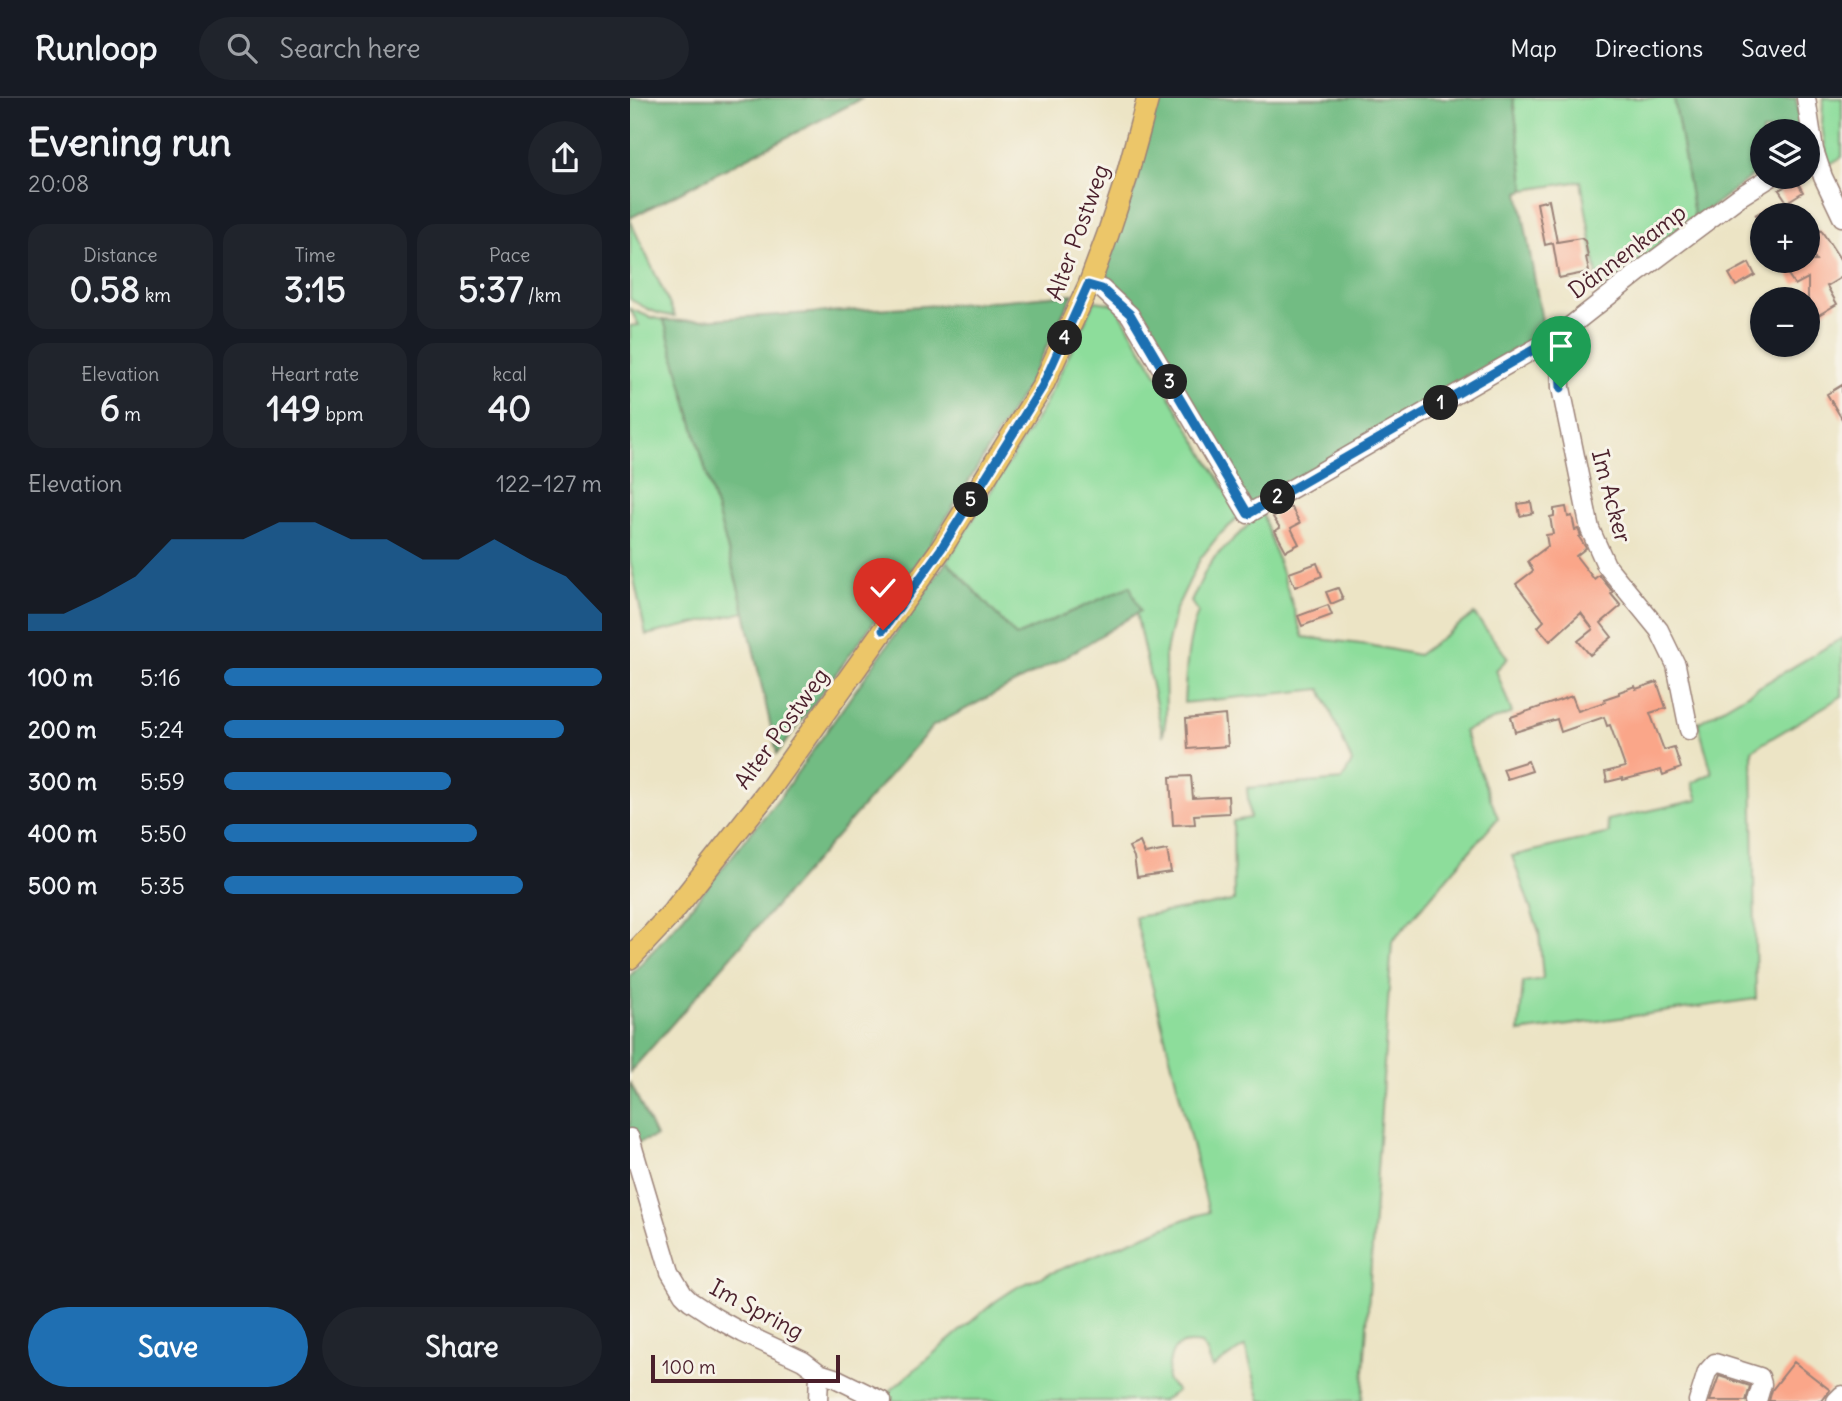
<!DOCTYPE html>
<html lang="en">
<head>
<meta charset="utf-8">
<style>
	:root { --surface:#171b24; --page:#20242c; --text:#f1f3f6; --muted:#9ea1a6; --line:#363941; --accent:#1f6fb2 }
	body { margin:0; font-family:Delius,sans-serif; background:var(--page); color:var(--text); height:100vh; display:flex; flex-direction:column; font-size:26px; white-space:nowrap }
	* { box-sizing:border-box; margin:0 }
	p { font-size:23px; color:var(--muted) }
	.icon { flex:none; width:38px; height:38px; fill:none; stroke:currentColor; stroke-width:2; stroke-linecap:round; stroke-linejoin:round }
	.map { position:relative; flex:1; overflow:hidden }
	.details { display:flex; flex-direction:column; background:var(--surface); width:630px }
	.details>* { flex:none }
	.fabs { position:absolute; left:1120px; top:21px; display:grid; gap:14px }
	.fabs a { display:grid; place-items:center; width:70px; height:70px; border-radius:50%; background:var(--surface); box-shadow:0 2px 5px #0004; font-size:35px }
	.scale { position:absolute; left:21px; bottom:18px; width:189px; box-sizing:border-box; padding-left:7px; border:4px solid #4a1f2b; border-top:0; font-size:19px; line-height:24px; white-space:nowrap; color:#4a1f2b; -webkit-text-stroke:5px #f7f3e8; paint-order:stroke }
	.pin { position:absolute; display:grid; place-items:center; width:60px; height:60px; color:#fff; margin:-72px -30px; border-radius:50% 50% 50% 0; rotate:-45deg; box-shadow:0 0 7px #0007 }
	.pin .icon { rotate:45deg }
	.km { position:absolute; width:35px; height:35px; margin:-18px; border-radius:50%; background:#222; color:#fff; font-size:19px; line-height:35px; text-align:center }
	.round { display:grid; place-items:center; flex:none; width:74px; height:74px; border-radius:37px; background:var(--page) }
	.head { display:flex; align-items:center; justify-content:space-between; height:119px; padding:0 28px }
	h1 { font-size:38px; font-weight:700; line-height:52px }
	.stats { display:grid; grid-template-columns:repeat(3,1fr); gap:10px; height:119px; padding:7px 28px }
	.stats div { display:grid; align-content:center; border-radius:18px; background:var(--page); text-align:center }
	.stats b { font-size:35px; font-weight:700 }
	.stats small { font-size:19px; font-weight:400 }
	.stats p { font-size:19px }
	.chart { height:196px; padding:14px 28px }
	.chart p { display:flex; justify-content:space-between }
	.chart svg { width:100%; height:126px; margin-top:7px; fill:var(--accent); opacity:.7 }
	.action { display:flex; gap:14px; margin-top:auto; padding:14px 28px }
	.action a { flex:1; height:80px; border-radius:42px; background:var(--accent); color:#fff; font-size:28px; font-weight:700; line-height:80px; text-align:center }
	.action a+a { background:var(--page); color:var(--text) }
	ul { padding:0 28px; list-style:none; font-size:23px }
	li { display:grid; grid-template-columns:112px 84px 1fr; align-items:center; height:52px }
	li i { height:18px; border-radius:9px; background:var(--accent) }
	header { display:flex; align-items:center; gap:42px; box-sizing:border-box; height:98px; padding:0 35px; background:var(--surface); border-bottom:2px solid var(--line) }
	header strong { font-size:33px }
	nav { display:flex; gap:38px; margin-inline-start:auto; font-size:24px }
	.search { width:490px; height:63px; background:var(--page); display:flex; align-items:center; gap:18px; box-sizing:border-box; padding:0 24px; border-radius:38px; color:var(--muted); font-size:26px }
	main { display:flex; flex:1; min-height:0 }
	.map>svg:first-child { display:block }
	.green { fill:#8ddd9b; stroke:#6c7e63; stroke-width:2 }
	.forest { fill:#72bc83; stroke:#5e6e57; stroke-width:2 }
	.building { fill:#faa689 }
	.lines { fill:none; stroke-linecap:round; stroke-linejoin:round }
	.minor-casing { stroke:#9b8278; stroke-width:21 }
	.major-casing { stroke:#9b8278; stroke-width:24 }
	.minor { stroke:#fff; stroke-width:18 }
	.major { stroke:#ecc669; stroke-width:21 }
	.route-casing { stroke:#fff; stroke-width:14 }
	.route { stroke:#1f6fb2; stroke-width:9 }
	.labels { text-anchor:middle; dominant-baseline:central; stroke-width:6; stroke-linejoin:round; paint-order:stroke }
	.street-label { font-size:23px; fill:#4a1f2b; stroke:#f7f3e8 }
</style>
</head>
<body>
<header>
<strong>Runloop</strong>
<div class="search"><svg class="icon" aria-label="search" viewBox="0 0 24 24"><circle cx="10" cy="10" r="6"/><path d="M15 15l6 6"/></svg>Search here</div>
<nav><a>Map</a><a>Directions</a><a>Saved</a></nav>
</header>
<main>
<section class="details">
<div class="head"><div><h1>Evening run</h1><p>20:08</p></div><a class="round"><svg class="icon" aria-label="share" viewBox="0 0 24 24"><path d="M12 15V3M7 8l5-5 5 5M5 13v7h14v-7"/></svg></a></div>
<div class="stats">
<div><p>Distance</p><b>0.58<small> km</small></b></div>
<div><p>Time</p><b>3:15</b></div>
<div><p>Pace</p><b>5:37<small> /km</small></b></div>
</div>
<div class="stats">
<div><p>Elevation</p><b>6<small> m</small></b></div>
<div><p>Heart rate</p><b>149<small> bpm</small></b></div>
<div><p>kcal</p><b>40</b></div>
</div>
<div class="chart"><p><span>Elevation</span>122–127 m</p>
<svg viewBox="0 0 160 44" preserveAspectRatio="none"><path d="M0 44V38L10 38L20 32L30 25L40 12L50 12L60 12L70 6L80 6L90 12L100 12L110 19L120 19L130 12L140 19L150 25L160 38V44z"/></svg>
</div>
<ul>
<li><b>100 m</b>5:16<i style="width:100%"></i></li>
<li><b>200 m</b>5:24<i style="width:90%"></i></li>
<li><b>300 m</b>5:59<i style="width:60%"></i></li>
<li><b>400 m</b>5:50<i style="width:67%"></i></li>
<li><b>500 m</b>5:35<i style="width:79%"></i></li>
</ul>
<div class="action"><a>Save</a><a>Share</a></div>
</section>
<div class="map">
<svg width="1212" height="1303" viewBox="0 0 1212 1303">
	<rect width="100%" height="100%" fill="#f7f3e8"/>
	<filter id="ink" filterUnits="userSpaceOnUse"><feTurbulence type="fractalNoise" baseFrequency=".0143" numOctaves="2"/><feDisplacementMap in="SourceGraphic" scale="14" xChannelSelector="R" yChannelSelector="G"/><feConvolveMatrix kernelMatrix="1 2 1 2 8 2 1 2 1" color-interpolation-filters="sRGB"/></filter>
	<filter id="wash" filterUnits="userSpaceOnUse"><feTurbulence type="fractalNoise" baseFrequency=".00686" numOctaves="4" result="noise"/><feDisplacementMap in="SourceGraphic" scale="28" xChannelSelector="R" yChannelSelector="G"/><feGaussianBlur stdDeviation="1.57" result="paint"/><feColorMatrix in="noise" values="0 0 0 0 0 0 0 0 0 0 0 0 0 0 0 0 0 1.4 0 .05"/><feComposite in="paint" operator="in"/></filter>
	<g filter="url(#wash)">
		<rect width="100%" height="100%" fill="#ece4c5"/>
		<!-- green -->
		<path class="green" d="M 883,0 L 1044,0 L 1065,122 L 970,196 L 951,83 L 895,92 Z
			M 1193,0 L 1212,0 L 1212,59 L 1198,67 L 1192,28 Z
			M 0,121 L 5,133 L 45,218 C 27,217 15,210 0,201 Z
			M 465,203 L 485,206 L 609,415 L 604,424 L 589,437 L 570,461 L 545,513 L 535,558 L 536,618 L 533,638 L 506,515 L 510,512 L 386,539 L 317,463 L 413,310 Z
			M 0,211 L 20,219 L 34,222 L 115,514 L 16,537 L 0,462 L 0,228 L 9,227 Z
			M 632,414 L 673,539 L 739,547 L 788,557 L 844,516 L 878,560 L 866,572 L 882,615 L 834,633 L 868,720 L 762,844 L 732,1303 L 631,1303 L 615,1248 L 582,1270 L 577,1254 L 571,1246 C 540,1240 540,1258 537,1282 L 547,1293 L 532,1303 L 260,1303 L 253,1299 L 325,1237 L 366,1203 L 389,1188 L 555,1121 L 579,1114 L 505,819 L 604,803 L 603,723 L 620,720 L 617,690 L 712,682 L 722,664 L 691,591 L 554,605 C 556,573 557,543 568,514 L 561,504 L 576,472 L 585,459 Z
			M 1212,540 L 1212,598 L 1122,652 L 1126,901 L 889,934 L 893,884 L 913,881 L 909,834 L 882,758 L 979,735 L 977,722 L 1068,702 L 1062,685 L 1082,675 L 1068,625 Z"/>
		<!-- forest -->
		<path class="forest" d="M 0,0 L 233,0 L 0,120 Z
			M 528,0 L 883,0 L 895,92 L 889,94 L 914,234 L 619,407 L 503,214 L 477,183 L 476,172 L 507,83 Z
			M 1044,0 L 1166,0 L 1171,33 L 1132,33 L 1132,70 L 1065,122 Z
			M 443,196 L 398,286 L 298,450 L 147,656 L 115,514 L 34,222 L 53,223 L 341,205 Z
			M 317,463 L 386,538 L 500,488 L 510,513 L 439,557 L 303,628 L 0,974 L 0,878 L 52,820 L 150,699 Z
			M 0,984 L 26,1039 L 0,1047 Z"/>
		<g id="blocks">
			<!-- building -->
			<path class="building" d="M 1166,82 L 1173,94 L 1157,104 L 1149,92 Z
				M 919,102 L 927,144 L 951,140 L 955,143 L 958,159 L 956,159 L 959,174 L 929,180 L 923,145 L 915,147 L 907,105 Z
				M 1147,105 L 1155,117 L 1125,117 Z
				M 1191,132 L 1212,164 L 1212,179 L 1197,188 L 1207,206 L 1187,218 L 1178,204 L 1178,180 L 1165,187 L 1149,163 L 1186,163 L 1178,149 L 1178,141 Z
				M 1119,165 L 1125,177 L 1106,188 L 1099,176 Z
				M 1212,287 L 1212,321 L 1197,296 Z
				M 901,404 L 903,415 L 890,418 L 888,406 Z
				M 661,409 L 670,425 L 661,430 L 669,446 L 656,453 L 645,433 L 650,430 L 643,419 Z
				M 936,409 L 938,419 L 942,418 L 945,432 L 948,431 L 951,438 L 949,439 L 956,450 L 946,458 L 964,481 L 969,477 L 983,494 L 981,496 L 991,508 L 971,525 L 982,539 L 960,557 L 948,543 L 963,531 L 951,515 L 920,543 L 908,529 L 914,523 L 886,486 L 903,473 L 898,463 L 918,448 L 916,437 L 923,436 L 920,419 L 924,418 L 924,411 Z
				M 687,465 L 692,478 L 665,489 L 659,475 Z
				M 708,490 L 713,501 L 701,506 L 696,494 Z
				M 698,507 L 702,517 L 672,528 L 668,518 Z
				M 1027,584 L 1036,610 L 1020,615 L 1034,652 L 1044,649 L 1051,670 L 1033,677 L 1031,672 L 993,682 L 993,680 L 977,684 L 975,674 L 995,669 L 980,627 L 977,628 L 974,619 L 931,634 L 927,621 L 885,634 L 881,619 L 942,598 L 948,613 L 975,604 L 974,601 L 989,596 L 989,594 L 1005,588 L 1006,591 Z
				M 595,617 L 598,648 L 558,651 L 556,621 Z
				M 898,663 L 902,673 L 877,681 L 873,671 Z
				M 561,678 L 563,700 L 598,698 L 599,715 L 564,717 L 565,726 L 543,727 L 540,679 Z
				M 510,744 L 515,756 L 537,752 L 541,774 L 507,779 L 504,759 L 499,749 Z
				M 1164,1264 L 1200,1292 L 1192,1303 L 1139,1303 L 1142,1292 Z
				M 1089,1278 L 1120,1288 L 1116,1303 L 1080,1303 Z"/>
		</g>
	</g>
	<g filter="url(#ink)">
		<use href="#blocks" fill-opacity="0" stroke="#9b8278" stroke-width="2"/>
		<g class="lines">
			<!-- minor casing -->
			<g class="minor-casing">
				<path id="minor" d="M 1176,0 L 1184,52 L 1193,79 L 1212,119
					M 459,187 L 472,191 L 500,217 L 618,416 L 929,237 L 1009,174 L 1109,99 L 1141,79
					M 929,237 L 931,290 L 960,431 L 976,467 L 1029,532 L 1046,567 L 1059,632
					M 0,1040 L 40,1174 L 53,1196 L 60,1203 L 86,1220 L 113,1235 L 173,1263 L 189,1275 L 205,1280 L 252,1303
					M 188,1303 L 189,1275
					M 1068,1303 L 1077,1274 L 1085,1265 L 1130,1279 L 1132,1286 L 1127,1303
					M 1206,1303 L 1212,1297"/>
			</g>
			<!-- major casing -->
			<g class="major-casing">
				<path id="major" d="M 0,860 L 42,815 L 138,694 L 311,451 L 412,289 L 459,187 L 478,136 L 496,81 L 518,0"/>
			</g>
			<!-- minor -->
			<use href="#minor" class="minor"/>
			<!-- major -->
			<use href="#major" class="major"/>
		</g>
	</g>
	<g class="lines" filter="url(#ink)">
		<!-- route casing -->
		<g class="route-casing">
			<path id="route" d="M 253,532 L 311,451 L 412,289 L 458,187 L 472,191 L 500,216 L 618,416 L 929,237 L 931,290"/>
		</g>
		<!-- route -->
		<use href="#route" class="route"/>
	</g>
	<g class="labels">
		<!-- street labels -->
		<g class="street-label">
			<text transform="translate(447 134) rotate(-70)">Alter Postweg</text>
			<text transform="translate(997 153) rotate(-37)">Dännenkamp</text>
			<text transform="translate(982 398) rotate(75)">Im Acker</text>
			<text transform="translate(151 630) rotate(-54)">Alter Postweg</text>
			<text transform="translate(127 1211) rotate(28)">Im Spring</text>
		</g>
	</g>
</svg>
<div class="fabs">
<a><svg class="icon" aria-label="layers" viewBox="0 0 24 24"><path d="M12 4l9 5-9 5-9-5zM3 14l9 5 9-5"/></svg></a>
<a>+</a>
<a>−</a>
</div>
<div class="scale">100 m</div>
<div class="pin" style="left:931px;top:290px;background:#1e9e55"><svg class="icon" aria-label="arrive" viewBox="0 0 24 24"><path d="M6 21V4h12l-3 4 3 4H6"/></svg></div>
<div class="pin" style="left:253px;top:532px;background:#d93025"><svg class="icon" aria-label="check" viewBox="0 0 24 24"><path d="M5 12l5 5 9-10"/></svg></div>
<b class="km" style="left:811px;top:305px">1</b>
<b class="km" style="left:648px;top:399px">2</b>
<b class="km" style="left:540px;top:284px">3</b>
<b class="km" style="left:435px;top:240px">4</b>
<b class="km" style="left:341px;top:402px">5</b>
</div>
</main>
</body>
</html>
